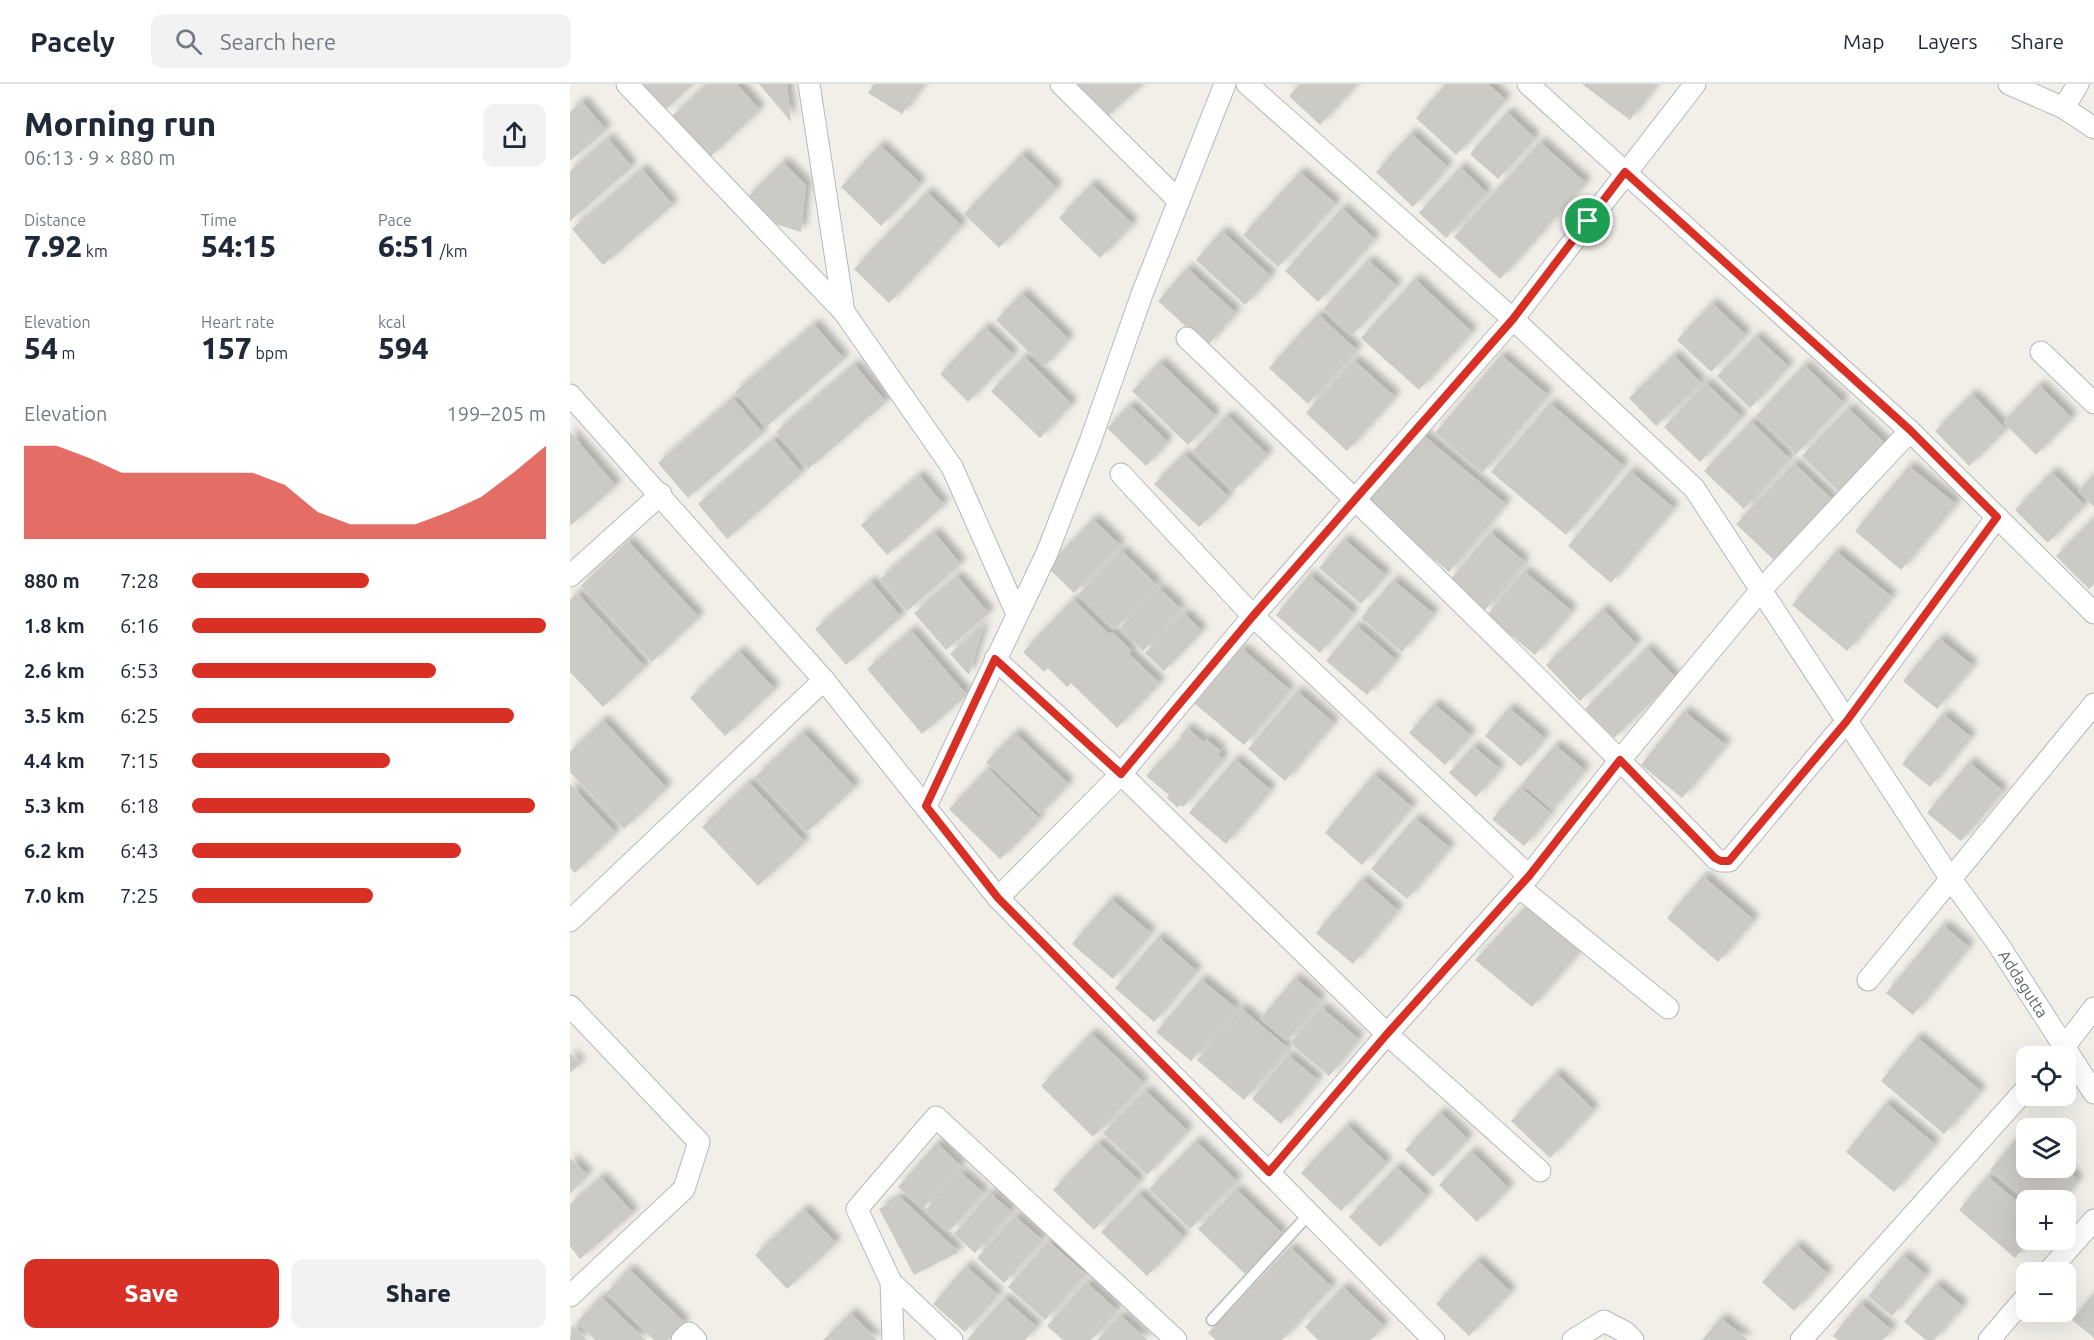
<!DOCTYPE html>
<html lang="en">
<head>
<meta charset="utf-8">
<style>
	:root { --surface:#fff; --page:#f2f2f3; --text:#1f2937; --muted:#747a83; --line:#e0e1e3; --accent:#d93025 }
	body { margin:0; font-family:Ubuntu,sans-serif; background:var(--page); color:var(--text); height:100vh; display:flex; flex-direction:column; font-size:22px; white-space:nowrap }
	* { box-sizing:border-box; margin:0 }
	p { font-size:20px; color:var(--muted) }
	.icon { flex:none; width:33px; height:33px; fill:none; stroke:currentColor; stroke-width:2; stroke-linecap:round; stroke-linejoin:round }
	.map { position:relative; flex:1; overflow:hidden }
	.sheet { display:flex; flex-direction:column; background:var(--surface); width:570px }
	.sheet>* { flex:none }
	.fabs { position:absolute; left:1446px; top:962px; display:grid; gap:12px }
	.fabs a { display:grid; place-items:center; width:60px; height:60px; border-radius:12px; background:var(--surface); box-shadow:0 6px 24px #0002; font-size:30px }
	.pin { position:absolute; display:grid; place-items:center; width:51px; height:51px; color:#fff; margin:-26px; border:3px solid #fff; border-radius:50%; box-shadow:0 2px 6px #0007 }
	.round { display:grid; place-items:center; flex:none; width:63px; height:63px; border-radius:12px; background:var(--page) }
	.overview { display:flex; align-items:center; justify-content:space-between; height:102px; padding:0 24px }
	h1 { font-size:33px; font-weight:800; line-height:45px }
	.stats { display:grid; grid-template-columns:repeat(3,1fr); gap:9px; height:102px; padding:6px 24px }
	.stats div { display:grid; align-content:center }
	.stats b { font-size:30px; font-weight:800 }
	.stats small { font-size:16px; font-weight:400 }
	.stats p { font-size:16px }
	.chart { height:168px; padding:12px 24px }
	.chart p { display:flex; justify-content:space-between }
	.chart svg { width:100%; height:108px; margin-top:6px; fill:var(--accent); opacity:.7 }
	.button { display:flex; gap:12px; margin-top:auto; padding:12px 24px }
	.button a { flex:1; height:69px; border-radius:12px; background:var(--accent); color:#fff; font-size:24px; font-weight:800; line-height:69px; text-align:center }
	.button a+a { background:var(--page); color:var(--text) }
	ul { padding:0 24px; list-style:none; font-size:20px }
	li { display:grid; grid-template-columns:96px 72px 1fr; align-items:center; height:45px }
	li i { height:15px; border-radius:8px; background:var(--accent) }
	header { display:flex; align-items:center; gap:36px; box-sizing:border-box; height:84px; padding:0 30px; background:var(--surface); border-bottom:2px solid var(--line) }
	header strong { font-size:28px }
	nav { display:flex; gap:33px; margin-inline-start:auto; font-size:21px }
	.search { width:420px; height:54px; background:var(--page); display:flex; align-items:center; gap:15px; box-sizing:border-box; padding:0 21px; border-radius:12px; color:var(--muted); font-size:22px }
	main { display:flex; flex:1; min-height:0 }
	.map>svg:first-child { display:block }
	.building { fill:#cccac5; filter:url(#shadow) }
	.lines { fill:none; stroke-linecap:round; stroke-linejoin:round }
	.lane-casing { stroke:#b5b8bc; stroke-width:13 }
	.street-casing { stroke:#b5b8bc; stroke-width:23 }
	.lane { stroke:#fff; stroke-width:10 }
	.street { stroke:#fff; stroke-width:21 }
	.route-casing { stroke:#fff; stroke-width:12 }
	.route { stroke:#d93025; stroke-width:8 }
	.labels { text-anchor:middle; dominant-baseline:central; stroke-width:4.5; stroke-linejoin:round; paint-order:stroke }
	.street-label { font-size:16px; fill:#5f6368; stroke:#fff }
</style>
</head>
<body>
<header>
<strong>Pacely</strong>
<div class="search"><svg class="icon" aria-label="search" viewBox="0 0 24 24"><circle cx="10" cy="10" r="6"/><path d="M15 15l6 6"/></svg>Search here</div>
<nav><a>Map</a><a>Layers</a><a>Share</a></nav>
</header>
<main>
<section class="sheet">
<div class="overview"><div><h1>Morning run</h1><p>06:13 · 9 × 880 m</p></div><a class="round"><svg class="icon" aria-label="share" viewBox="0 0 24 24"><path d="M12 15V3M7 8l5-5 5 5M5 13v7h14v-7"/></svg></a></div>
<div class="stats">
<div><p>Distance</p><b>7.92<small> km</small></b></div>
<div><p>Time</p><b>54:15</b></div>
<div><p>Pace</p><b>6:51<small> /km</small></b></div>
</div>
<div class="stats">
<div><p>Elevation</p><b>54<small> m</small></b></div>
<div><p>Heart rate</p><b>157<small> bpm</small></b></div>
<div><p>kcal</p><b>594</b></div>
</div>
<div class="chart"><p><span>Elevation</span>199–205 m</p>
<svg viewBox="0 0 160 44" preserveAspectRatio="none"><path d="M0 44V6L10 6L20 11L30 17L40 17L50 17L60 17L70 17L80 22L90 33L100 38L110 38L120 38L130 33L140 27L150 17L160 6V44z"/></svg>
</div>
<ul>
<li><b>880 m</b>7:28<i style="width:50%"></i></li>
<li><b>1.8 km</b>6:16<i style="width:100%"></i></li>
<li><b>2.6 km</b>6:53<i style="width:69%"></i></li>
<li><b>3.5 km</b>6:25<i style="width:91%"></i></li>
<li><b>4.4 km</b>7:15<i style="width:56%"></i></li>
<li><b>5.3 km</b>6:18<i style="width:97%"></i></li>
<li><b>6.2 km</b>6:43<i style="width:76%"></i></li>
<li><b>7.0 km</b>7:25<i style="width:51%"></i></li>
</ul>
<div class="button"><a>Save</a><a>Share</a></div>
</section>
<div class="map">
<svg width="1524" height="1256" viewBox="0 0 1524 1256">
	<defs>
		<filter id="shadow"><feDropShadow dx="5.5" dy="-5.5" stdDeviation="3" flood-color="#0004"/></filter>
	</defs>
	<rect width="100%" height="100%" fill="#f1efe8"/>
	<!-- building -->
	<path class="building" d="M 67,0 L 123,0 L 93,28 Z
		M 137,0 L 167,0 L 190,26 L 140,73 L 102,32 Z
		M 189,0 L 217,0 L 221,38 Z
		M 304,0 L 354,0 L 332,30 L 298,9 Z
		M 509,0 L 571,0 L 572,1 L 532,37 L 503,6 Z
		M 730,0 L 783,0 L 785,2 L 750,41 L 719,12 Z
		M 876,0 L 918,0 L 936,16 L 886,71 L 846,34 Z
		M 1012,0 L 1086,0 L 1060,36 Z
		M 12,17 L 36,46 L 0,77 L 0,28 Z
		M 937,28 L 965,54 L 928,95 L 900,70 Z
		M 841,49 L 878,83 L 843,123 L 806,88 Z
		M 38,54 L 62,83 L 0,137 L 0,87 Z
		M 970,58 L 1016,99 L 930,195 L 884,153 Z
		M 310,61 L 351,100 L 311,142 L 271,103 Z
		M 452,70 L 487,104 L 429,164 L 394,130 Z
		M 213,78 L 236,101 L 231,148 L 199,138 L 176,115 Z
		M 890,83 L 917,109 L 876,154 L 849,129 Z
		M 72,85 L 103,121 L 33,181 L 2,145 Z
		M 730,88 L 766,120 L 708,183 L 673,151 Z
		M 521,100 L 563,140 L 530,174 L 489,134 Z
		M 357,108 L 392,142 L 319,219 L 284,185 Z
		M 772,124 L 805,155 L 748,218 L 715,187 Z
		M 652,147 L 701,192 L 675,221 L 626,176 Z
		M 798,176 L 827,202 L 781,252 L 753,225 Z
		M 617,184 L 666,229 L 637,262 L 588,217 Z
		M 845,195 L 902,248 L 849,306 L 791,254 Z
		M 452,209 L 499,255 L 474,283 L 426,236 Z
		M 1142,219 L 1176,251 L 1141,288 L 1107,256 Z
		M 748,230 L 787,266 L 738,320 L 699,284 Z
		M 244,240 L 274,275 L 196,343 L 165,308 Z
		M 415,243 L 444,271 L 398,318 L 370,290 Z
		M 1186,252 L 1219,283 L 1180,324 L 1147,292 Z
		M 931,271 L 978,311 L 912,389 L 865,349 Z
		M 1104,271 L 1131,299 L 1086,342 L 1059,314 Z
		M 454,272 L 502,320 L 470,354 L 421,307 Z
		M 784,276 L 825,313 L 777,367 L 736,329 Z
		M 590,278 L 646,332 L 618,361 L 562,307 Z
		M 284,280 L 316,318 L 238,385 L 206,348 Z
		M 1234,281 L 1274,319 L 1226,370 L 1186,332 Z
		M 1136,299 L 1172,333 L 1130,378 L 1094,343 Z
		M 1469,301 L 1502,334 L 1466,371 L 1433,338 Z
		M 1402,310 L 1436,345 L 1399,382 L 1365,347 Z
		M 163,314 L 193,349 L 118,414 L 88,379 Z
		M 980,319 L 1054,382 L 996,451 L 921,388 Z
		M 560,321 L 598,358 L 576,382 L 537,344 Z
		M 1278,324 L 1319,363 L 1272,411 L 1232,372 Z
		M 657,331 L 698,371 L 663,407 L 622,368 Z
		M 1181,337 L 1220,375 L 1174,425 L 1134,387 Z
		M 0,348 L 46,402 L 0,442 Z
		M 852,350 L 936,420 L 879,488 L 795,417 Z
		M 203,355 L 232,389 L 157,455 L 128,420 Z
		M 614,370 L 659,413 L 629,443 L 584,400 Z
		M 1224,379 L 1263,416 L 1205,477 L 1166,440 Z
		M 1339,382 L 1386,420 L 1331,486 L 1285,447 Z
		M 1060,387 L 1104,424 L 1041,499 L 998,462 Z
		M 1482,388 L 1515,421 L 1478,459 L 1445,426 Z
		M 349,391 L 374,421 L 317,471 L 291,441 Z
		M 1524,391 L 1524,423 L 1508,407 Z
		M 523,435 L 550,461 L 504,509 L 477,483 Z
		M 1523,435 L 1524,500 L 1519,505 L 1486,472 Z
		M 364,448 L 391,480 L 337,527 L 310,495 Z
		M 920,448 L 955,478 L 915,526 L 880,496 Z
		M 774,455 L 816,491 L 791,520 L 749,484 Z
		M 58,457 L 129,533 L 82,578 L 11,502 Z
		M 551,466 L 587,501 L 544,546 L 508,511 Z
		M 1266,467 L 1322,513 L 1277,567 L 1222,521 Z
		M 954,487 L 1002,527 L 965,571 L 917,531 Z
		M 739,491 L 784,529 L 750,569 L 706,531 Z
		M 387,492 L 419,529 L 376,566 L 344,529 Z
		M 823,496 L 864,530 L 832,568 L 791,534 Z
		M 301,497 L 331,533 L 276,581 L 245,545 Z
		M 589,504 L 611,525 L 573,567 L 550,544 Z
		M 7,509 L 75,583 L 33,623 L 0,588 L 0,516 Z
		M 503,515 L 539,550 L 542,548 L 562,567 L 559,570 L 590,599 L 547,644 L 501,599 L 497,603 L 478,584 L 474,588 L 453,568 Z
		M 1033,525 L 1067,561 L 1010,617 L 976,581 Z
		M 614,529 L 632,547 L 594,587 L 575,569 Z
		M 414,540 L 399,591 L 380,570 Z
		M 786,541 L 826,576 L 797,611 L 756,577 Z
		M 341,546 L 397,611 L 352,650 L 297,585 Z
		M 1369,554 L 1403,582 L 1367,625 L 1333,597 Z
		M 671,564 L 720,606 L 674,661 L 624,619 Z
		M 1077,564 L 1106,594 L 1044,654 L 1015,625 Z
		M 169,567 L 205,605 L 155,652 L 120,614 Z
		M 727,607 L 764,639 L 715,697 L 678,665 Z
		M 864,620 L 901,651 L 875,681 L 839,649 Z
		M 939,624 L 975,654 L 951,683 L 915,652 Z
		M 1114,627 L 1156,661 L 1112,714 L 1071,681 Z
		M 1373,630 L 1401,653 L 1360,703 L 1332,680 Z
		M 33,636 L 97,704 L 54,745 L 0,688 L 0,668 Z
		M 617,644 L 634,658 L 636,655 L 651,667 L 648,671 L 654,675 L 613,723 L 610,721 L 608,724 L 597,714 L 599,711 L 576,692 L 612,654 L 610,652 Z
		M 233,648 L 285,703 L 237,748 L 185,693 Z
		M 445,649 L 499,700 L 470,730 L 416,678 Z
		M 985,661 L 1015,686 L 982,726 L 952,700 Z
		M 903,662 L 930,685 L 906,713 L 879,689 Z
		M 665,675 L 701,706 L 656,760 L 619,729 Z
		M 1399,678 L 1433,707 L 1391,757 L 1357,729 Z
		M 418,684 L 470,735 L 430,775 L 379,725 Z
		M 804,690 L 842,723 L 792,781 L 755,749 Z
		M 179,698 L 235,758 L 188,802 L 132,743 Z
		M 0,700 L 46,749 L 5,789 L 0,784 Z
		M 950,703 L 981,729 L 954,762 L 922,735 Z
		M 845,734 L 880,764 L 837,815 L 801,785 Z
		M 1133,792 L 1184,836 L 1148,878 L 1097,834 Z
		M 792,795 L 828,826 L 783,880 L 746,849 Z
		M 541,815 L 581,849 L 543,895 L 502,860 Z
		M 961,817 L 1016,860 L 962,923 L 905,876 Z
		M 1373,841 L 1399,863 L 1343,931 L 1316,909 Z
		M 588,853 L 627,887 L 584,938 L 545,904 Z
		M 725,894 L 751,916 L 716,957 L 690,935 Z
		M 631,895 L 666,924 L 621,977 L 586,948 Z
		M 751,923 L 789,955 L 759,992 L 720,959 Z
		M 671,924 L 718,964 L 674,1016 L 627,976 Z
		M 521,949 L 574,999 L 523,1053 L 471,1002 Z
		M 1347,953 L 1411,1007 L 1374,1050 L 1311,997 Z
		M 0,969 L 10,980 L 0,989 Z
		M 718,971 L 748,996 L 711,1040 L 682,1015 Z
		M 986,989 L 1024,1026 L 980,1074 L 941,1037 Z
		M 575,1006 L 618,1047 L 577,1091 L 533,1049 Z
		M 1316,1019 L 1365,1060 L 1324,1108 L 1276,1068 Z
		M 870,1028 L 898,1055 L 863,1093 L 835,1066 Z
		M 777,1041 L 817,1079 L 771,1127 L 731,1089 Z
		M 1452,1048 L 1456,1052 L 1456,1083 L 1493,1083 L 1508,1096 L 1492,1116 L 1456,1116 L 1420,1086 Z
		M 626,1057 L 667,1097 L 620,1145 L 579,1105 Z
		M 528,1058 L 570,1097 L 524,1146 L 483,1106 Z
		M 367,1059 L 391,1082 L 352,1125 L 328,1103 Z
		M 901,1067 L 939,1104 L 907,1138 L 869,1101 Z
		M 0,1074 L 18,1091 L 0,1110 Z
		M 826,1083 L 857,1112 L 810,1163 L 779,1133 Z
		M 390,1088 L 414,1109 L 378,1148 L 355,1127 Z
		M 1417,1092 L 1456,1125 L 1456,1155 L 1461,1155 L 1445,1174 L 1389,1126 Z
		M 31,1093 L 63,1129 L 10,1175 L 0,1162 L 0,1120 Z
		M 666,1105 L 713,1150 L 675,1190 L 628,1145 Z
		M 420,1109 L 442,1128 L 405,1169 L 384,1150 Z
		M 569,1109 L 614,1153 L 577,1192 L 531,1148 Z
		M 330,1113 L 389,1168 L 344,1191 L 309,1125 Z
		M 234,1125 L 266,1159 L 217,1205 L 185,1171 Z
		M 445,1132 L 472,1156 L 434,1199 L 407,1174 Z
		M 478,1157 L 516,1190 L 475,1236 L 438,1203 Z
		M 1226,1161 L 1258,1190 L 1224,1227 L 1192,1198 Z
		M 720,1163 L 762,1203 L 712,1256 L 646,1256 L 638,1249 Z
		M 1333,1171 L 1356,1191 L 1322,1232 L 1298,1212 Z
		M 907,1176 L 941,1208 L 899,1252 L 866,1220 Z
		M 396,1182 L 428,1211 L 395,1248 L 363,1220 Z
		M 59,1185 L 115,1239 L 98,1256 L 84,1256 L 36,1209 Z
		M 516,1198 L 547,1226 L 521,1256 L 493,1256 L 477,1242 Z
		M 1366,1200 L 1393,1222 L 1364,1256 L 1356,1256 L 1334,1238 Z
		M 773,1203 L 814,1242 L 801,1256 L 748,1256 L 735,1243 Z
		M 1524,1209 L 1524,1254 L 1502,1236 Z
		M 31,1213 L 76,1256 L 25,1256 L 7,1238 Z
		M 434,1214 L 467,1243 L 455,1256 L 397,1256 Z
		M 1290,1219 L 1322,1246 L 1313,1256 L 1268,1256 L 1263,1252 Z
		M 281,1229 L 307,1256 L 253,1256 Z
		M 550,1231 L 578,1256 L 527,1256 Z
		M 1151,1234 L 1178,1256 L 1132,1256 Z
		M 2,1241 L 17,1256 L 0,1256 Z"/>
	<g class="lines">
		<!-- lane casing -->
		<g class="lane-casing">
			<path id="lane" d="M 642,1236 L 739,1130"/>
		</g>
		<!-- street casing -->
		<g class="street-casing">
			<g id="street">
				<path d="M 57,0 L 274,228"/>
				<path d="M 239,0 L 274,228 L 382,383 L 447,530"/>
				<path d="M 491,0 L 609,117"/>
				<path id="s1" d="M 677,0 L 943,235 L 1124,404 L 1380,794 L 1426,857 L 1524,1009"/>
				<path d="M 958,0 L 1340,347 L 1524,529"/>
				<path d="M 1439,0 L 1494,24 L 1524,44"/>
				<path d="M 1494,24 L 1508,0"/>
				<path d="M 617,254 C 795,425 974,596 1145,774 L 1151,777 L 1159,777 L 1276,638 L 1427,433"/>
				<path d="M 1471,268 L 1524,319"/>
				<path d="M 0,311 L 254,596 L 428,814 L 864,1256"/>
				<path d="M 551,390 L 683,532 L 959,792"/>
				<path d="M 0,492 L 91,410"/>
				<path d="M 425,575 L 551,690 L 817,950 L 970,1087"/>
				<path d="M 356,722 L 477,469 L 520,358 L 572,210 L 655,0"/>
				<path d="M 949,803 L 1098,924"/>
				<path d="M 428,814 L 551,690 L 683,532 L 943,235 L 1125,0"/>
				<path d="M 0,837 L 254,596"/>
				<path d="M 1298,896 L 1524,620"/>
				<path d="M 0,922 L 129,1058 L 114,1105 L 0,1212"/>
				<path d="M 1487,972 L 1524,924"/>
				<path d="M 699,1088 L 817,950 L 959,792 L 1050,676 L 1190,507 L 1340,347"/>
				<path d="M 1478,1188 L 1524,1136"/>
				<path d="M 321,1198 L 382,1256"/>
				<path d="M 112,1256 L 119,1249 L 126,1256"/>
				<path d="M 323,1256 L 321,1198 L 287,1125 L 366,1033 L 606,1256"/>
				<path d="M 1003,1256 L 1034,1237 L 1055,1248 L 1063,1256"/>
				<path d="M 1231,1256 L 1456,1005"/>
				<path d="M 1419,1256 L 1456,1213"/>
			</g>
		</g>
		<!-- lane -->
		<use href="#lane" class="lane"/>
		<!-- street -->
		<use href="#street" class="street"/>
	</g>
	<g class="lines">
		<!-- route casing -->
		<g class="route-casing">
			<path id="route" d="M 1055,88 L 1340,346 L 1427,433 L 1276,638 L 1159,777 L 1151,777 L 1145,774 L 1050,676 L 959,792 L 817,950 L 699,1088 L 428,814 L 356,722 L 425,575 L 551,690 L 683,532 L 943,235 Z"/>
		</g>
		<!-- route -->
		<use href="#route" class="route"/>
	</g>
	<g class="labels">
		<!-- street labels -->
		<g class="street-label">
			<text stroke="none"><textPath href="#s1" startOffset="1198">Addagutta</textPath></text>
		</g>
	</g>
</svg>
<div class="fabs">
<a><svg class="icon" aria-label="locate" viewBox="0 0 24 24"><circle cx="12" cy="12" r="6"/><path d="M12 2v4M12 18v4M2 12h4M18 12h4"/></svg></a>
<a><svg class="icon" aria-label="layers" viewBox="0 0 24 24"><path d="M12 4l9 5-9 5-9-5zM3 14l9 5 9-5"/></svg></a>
<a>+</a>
<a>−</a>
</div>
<div class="pin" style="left:1018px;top:137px;background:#1e9e55"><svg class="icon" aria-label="arrive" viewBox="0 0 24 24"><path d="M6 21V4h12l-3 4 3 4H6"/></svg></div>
</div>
</main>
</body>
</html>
